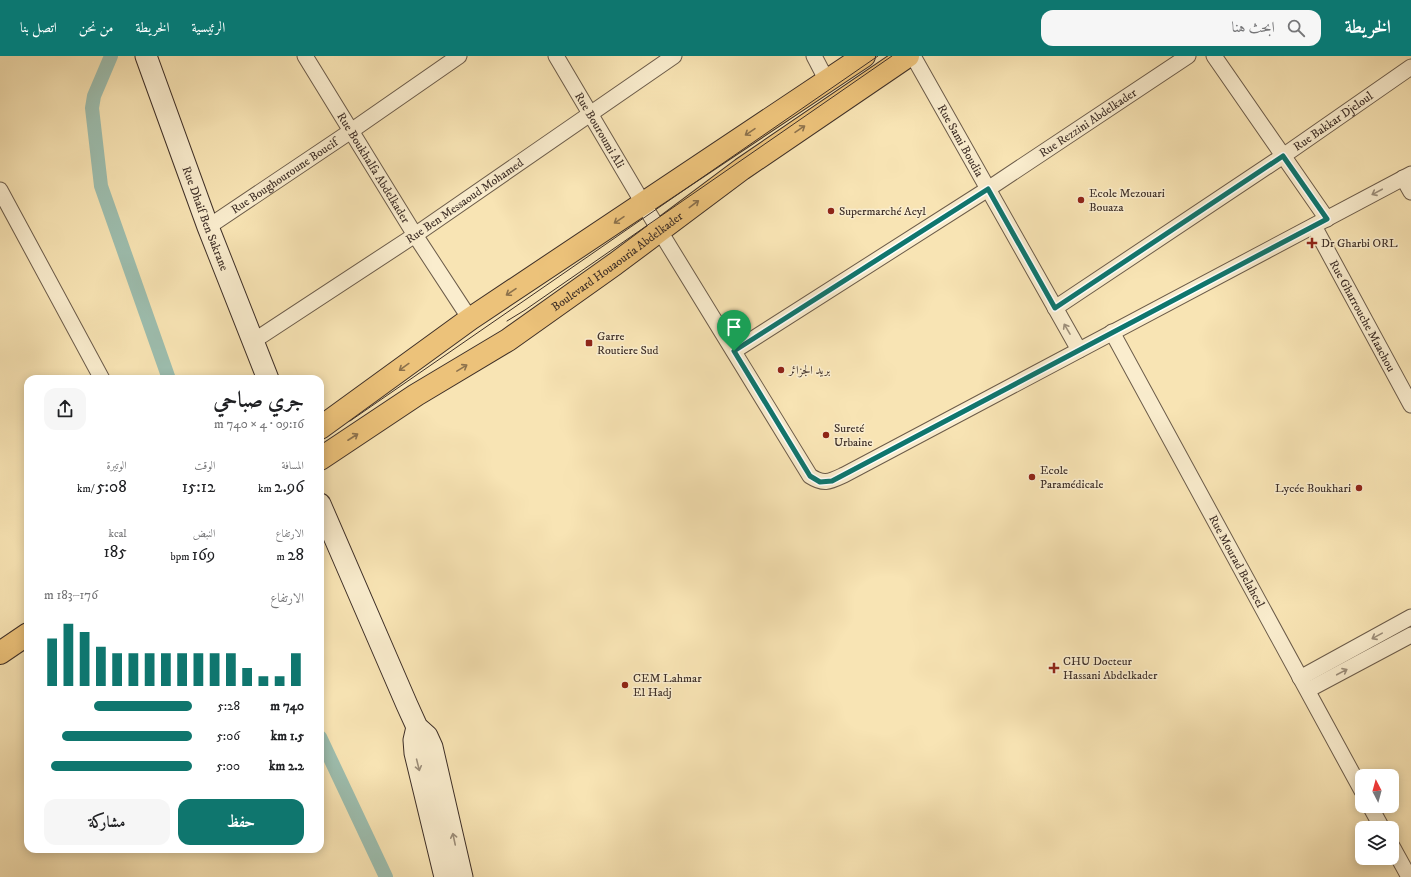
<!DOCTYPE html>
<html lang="ar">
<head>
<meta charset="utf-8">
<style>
	:root { --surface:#fff; --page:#f6f6f6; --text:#202124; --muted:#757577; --accent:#0f766e }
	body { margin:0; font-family:"IM FELL DW Pica",Amiri,serif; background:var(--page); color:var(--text); direction:rtl; height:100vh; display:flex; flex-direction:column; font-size:15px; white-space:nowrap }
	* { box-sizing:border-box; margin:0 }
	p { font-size:13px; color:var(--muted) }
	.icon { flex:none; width:22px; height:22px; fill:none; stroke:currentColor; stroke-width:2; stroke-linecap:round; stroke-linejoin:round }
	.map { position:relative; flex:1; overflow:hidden; direction:ltr }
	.panel { position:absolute; left:24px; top:319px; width:300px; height:478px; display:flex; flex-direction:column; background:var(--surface); border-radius:12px; box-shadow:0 2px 10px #0003; direction:rtl }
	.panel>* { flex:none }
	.needle { width:26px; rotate:354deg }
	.tools { position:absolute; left:1355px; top:713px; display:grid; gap:8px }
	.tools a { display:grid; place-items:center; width:44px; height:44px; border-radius:8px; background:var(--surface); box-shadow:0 2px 10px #0003; font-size:20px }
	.pin { position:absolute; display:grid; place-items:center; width:34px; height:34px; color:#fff; margin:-41px -17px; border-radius:50% 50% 50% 0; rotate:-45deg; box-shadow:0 0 4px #0007 }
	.pin .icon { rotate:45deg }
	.round { display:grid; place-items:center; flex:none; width:42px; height:42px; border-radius:12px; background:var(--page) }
	.overview { display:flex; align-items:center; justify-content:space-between; height:68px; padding:0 20px }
	h1 { font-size:22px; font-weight:600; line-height:30px }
	.metrics { display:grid; grid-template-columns:repeat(3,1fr); gap:6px; height:68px; padding:4px 20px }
	.metrics div { display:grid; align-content:center }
	.metrics b { font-size:17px; font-weight:600 }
	.metrics small { font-size:11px; font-weight:400 }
	.metrics p { font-size:11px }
	.chart { height:112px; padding:8px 20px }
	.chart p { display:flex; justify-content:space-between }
	.chart svg { width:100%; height:72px; margin-top:4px; stroke:var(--accent); stroke-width:6 }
	.cta { display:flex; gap:8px; margin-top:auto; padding:8px 20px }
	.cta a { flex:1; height:46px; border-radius:12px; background:var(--accent); color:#fff; font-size:16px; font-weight:600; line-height:46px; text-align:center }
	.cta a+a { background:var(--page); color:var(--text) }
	ul { padding:0 20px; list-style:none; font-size:13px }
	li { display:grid; grid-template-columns:64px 48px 1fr; align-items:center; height:30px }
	li i { height:10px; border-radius:5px; background:var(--accent) }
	header { display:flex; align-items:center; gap:24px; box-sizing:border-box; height:56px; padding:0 20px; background:var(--accent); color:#fff }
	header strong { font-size:19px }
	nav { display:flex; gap:22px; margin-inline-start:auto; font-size:14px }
	.search { width:280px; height:36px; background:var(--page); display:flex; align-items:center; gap:10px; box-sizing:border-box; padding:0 14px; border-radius:12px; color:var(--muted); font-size:15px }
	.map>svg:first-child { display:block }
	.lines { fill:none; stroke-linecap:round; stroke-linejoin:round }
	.canal { stroke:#9dbeaf; stroke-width:14 }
	.minor-casing { stroke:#6c5c4a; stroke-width:17 }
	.secondary-casing { stroke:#3e2f27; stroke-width:23 }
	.primary-casing { stroke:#3e2f27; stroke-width:24 }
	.minor { stroke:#faedce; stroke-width:15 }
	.secondary { stroke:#faedce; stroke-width:21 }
	.primary { stroke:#ecc27a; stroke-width:22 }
	.tram { stroke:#3e2f27; stroke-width:1 }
	.oneway { stroke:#8c714c }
	.oneway2 { stroke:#9c8e7a }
	.route-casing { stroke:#fff; stroke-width:8 }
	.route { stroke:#0f766e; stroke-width:5 }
	.poi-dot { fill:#8f2418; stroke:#faedce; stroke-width:1.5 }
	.labels { text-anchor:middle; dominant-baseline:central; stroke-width:3; stroke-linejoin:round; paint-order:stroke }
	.street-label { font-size:12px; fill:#3e2f27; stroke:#faedce }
	.poi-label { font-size:12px; fill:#3e2f27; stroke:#faedce; text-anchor:start }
</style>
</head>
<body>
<header>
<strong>الخريطة</strong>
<div class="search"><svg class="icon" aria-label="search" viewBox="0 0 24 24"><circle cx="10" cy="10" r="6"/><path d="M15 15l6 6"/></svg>ابحث هنا</div>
<nav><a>الرئيسية</a><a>الخريطة</a><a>من نحن</a><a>اتصل بنا</a></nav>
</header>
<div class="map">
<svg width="1411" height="821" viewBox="0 0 1411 821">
	<rect width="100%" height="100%" fill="#f8e4b4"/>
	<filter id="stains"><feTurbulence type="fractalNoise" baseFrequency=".005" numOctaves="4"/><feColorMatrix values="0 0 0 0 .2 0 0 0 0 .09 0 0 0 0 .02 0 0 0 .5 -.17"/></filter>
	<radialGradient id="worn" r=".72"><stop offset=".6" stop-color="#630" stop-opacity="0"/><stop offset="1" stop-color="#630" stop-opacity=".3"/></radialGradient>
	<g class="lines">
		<!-- canal -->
		<path class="canal" d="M 111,0 L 94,40 L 92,52 L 101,130 L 169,323
			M 320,681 L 386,821"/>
		<!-- minor casing -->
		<g class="minor-casing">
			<g id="minor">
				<path id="s1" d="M 305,0 L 415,179 L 470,263"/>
				<path id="s2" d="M 556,0 L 650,159 L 810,420 C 824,429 829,426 844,419 L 1411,118"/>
				<path d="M 814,0 L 827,25"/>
				<path id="s3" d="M 913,0 L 1079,294"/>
				<path d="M 1214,0 L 1327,163"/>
				<path d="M 1403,122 L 1411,136"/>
				<path d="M 0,134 L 102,323"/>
				<path id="s4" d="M 1314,170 L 1411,349"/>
				<path id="s5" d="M 208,171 L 351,75 L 459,0"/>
				<path id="s6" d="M 1055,252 L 1283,100 L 1411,11"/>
				<path id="s7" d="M 1112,276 L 1362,735"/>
				<path id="s8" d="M 252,286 L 415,179 L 674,0"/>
				<path id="s9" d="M 734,295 L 988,133 L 1188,0"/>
				<path d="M 1300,622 L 1411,561"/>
				<path d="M 1308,634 L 1411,579"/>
				<path d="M 1370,750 L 1382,772"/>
				<path d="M 1392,790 L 1409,821"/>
			</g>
		</g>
		<!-- secondary casing -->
		<g class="secondary-casing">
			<g id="secondary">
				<path id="s10" d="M 146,0 L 208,171 L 268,323"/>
				<path d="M 320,448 L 407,649 L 417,671 L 427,680 L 432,691 L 462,821"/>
				<path d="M 417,671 L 414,684 L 415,697 L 445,821"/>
			</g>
		</g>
		<!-- primary casing -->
		<g class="primary-casing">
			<g id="primary">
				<path d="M 320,372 L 470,263 L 864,0"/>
				<path id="s11" d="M 320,403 L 416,339 L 508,284 L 615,208 L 742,113 L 908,0"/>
				<path d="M 0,597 L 28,578"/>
			</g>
		</g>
		<!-- minor -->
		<use href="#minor" class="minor"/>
		<!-- secondary -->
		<use href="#secondary" class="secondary"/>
		<!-- primary -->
		<use href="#primary" class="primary"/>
		<!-- tram -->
		<path class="tram" d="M 507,265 L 525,254 L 892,0
			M 350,365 L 878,0"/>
	</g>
	<!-- one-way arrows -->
	<defs><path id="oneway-shaft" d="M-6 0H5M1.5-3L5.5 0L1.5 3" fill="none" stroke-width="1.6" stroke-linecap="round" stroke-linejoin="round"/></defs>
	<g class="oneway">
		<use href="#oneway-shaft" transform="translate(800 73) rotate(-34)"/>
		<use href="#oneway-shaft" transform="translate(750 76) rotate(146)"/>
		<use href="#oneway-shaft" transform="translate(694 148) rotate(-37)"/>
		<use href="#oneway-shaft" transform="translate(619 164) rotate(146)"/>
		<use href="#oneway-shaft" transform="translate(511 236) rotate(146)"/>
		<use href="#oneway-shaft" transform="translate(404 311) rotate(144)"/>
		<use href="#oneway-shaft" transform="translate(462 312) rotate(-31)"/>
		<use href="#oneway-shaft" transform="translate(353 381) rotate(-33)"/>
	</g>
	<g class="oneway2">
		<use href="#oneway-shaft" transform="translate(1377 136) rotate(152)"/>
		<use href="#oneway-shaft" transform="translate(1067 273) rotate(-120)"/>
		<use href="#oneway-shaft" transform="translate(1377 580) rotate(151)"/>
		<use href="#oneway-shaft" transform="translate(1342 616) rotate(-28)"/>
		<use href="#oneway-shaft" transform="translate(418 709) rotate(76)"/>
		<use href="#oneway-shaft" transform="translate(454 783) rotate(-102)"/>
	</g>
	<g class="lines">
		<!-- route casing -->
		<g class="route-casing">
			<path id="route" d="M 1283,100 L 1327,163 L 832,425 L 820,426 L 810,420 L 734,295 L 988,133 L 1055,252 Z"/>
		</g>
		<!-- route -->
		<use href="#route" class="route"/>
	</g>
	<!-- markers -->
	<g class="poi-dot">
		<circle cx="1081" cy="144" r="4"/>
		<circle cx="831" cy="155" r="4"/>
		<path d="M1310 181h4v4h4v4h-4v4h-4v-4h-4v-4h4z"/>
		<rect x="585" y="283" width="8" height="8" rx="2"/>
		<circle cx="781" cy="314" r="4"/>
		<circle cx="826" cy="379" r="4"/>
		<circle cx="1032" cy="421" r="4"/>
		<circle cx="1359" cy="432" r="4"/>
		<path d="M1052 606h4v4h4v4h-4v4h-4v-4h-4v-4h4z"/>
		<circle cx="625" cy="629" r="4"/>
	</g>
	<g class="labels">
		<!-- street labels -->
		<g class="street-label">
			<text stroke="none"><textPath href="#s6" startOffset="335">Rue Bakkar Djeloul</textPath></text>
			<text stroke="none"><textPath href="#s9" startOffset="421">Rue Rezzini Abdelkader</textPath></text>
			<text stroke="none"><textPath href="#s2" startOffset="86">Rue Bouroumi Ali</textPath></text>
			<text stroke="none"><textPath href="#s3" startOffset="97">Rue Sami Boudia</textPath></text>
			<text stroke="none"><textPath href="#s1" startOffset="131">Rue Boukhalfa Abdelkader</textPath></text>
			<text stroke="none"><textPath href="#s5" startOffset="92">Rue Boughouroune Boucif</textPath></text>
			<text stroke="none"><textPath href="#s8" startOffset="255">Rue Ben Messaoud Mohamed</textPath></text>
			<text stroke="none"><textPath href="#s10" startOffset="173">Rue Dhaif Ben Sakrane</textPath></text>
			<text stroke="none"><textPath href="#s11" startOffset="357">Boulevard Houaouria Abdelkader</textPath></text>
			<text stroke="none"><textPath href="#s4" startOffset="102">Rue Gharrouche Maachou</textPath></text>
			<text stroke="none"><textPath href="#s7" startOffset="261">Rue Mourad Belahcel</textPath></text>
		</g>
		<!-- poi labels -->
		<g class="poi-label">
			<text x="1089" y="137">Ecole Mezouari<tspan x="1089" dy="14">Bouaza</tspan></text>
			<text x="839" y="155">Supermarché Acyl</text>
			<text x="1321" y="187">Dr Gharbi ORL</text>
			<text x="597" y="280">Garre<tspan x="597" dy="14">Routiere Sud</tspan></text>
			<text x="789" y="314">بريد الجزائر</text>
			<text x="834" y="372">Sureté<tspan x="834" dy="14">Urbaine</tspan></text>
			<text x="1040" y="414">Ecole<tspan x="1040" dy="14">Paramédicale</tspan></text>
			<text x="1351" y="432" text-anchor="end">Lycée Boukhari</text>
			<text x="1063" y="605">CHU Docteur<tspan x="1063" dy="14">Hassani Abdelkader</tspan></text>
			<text x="633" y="622">CEM Lahmar<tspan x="633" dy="14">El Hadj</tspan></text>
		</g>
	</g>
	<rect width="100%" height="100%" filter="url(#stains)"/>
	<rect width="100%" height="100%" fill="url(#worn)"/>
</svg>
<div class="tools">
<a><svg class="needle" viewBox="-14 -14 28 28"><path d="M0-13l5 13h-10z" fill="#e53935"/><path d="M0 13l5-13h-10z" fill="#757577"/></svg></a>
<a><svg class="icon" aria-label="layers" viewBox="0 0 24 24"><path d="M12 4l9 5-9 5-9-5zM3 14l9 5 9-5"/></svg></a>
</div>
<div class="pin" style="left:734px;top:295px;background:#1e9e55"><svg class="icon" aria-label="arrive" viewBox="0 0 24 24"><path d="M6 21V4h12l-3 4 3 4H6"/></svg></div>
<section class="panel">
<div class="overview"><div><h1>جري صباحي</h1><p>09:16 · 4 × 740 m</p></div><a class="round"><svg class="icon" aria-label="share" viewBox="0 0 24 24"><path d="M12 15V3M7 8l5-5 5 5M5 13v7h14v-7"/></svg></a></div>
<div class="metrics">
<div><p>المسافة</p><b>2.96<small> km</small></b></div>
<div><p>الوقت</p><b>15:12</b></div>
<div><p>الوتيرة</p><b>5:08<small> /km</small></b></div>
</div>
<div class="metrics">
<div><p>الارتفاع</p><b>28<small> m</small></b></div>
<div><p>النبض</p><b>169<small> bpm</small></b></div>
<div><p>kcal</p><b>185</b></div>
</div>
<div class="chart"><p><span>الارتفاع</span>176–183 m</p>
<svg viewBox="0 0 160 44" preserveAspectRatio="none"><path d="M5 44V15M15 44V6M25 44V11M35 44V20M45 44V24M55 44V24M65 44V24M75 44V24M85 44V24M95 44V24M105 44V24M115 44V24M125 44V33M135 44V38M145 44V38M155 44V24"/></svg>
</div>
<ul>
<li><b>740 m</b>5:28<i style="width:66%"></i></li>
<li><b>1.5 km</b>5:06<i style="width:88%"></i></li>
<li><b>2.2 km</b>5:00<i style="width:95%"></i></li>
</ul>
<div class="cta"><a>حفظ</a><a>مشاركة</a></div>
</section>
</div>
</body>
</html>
